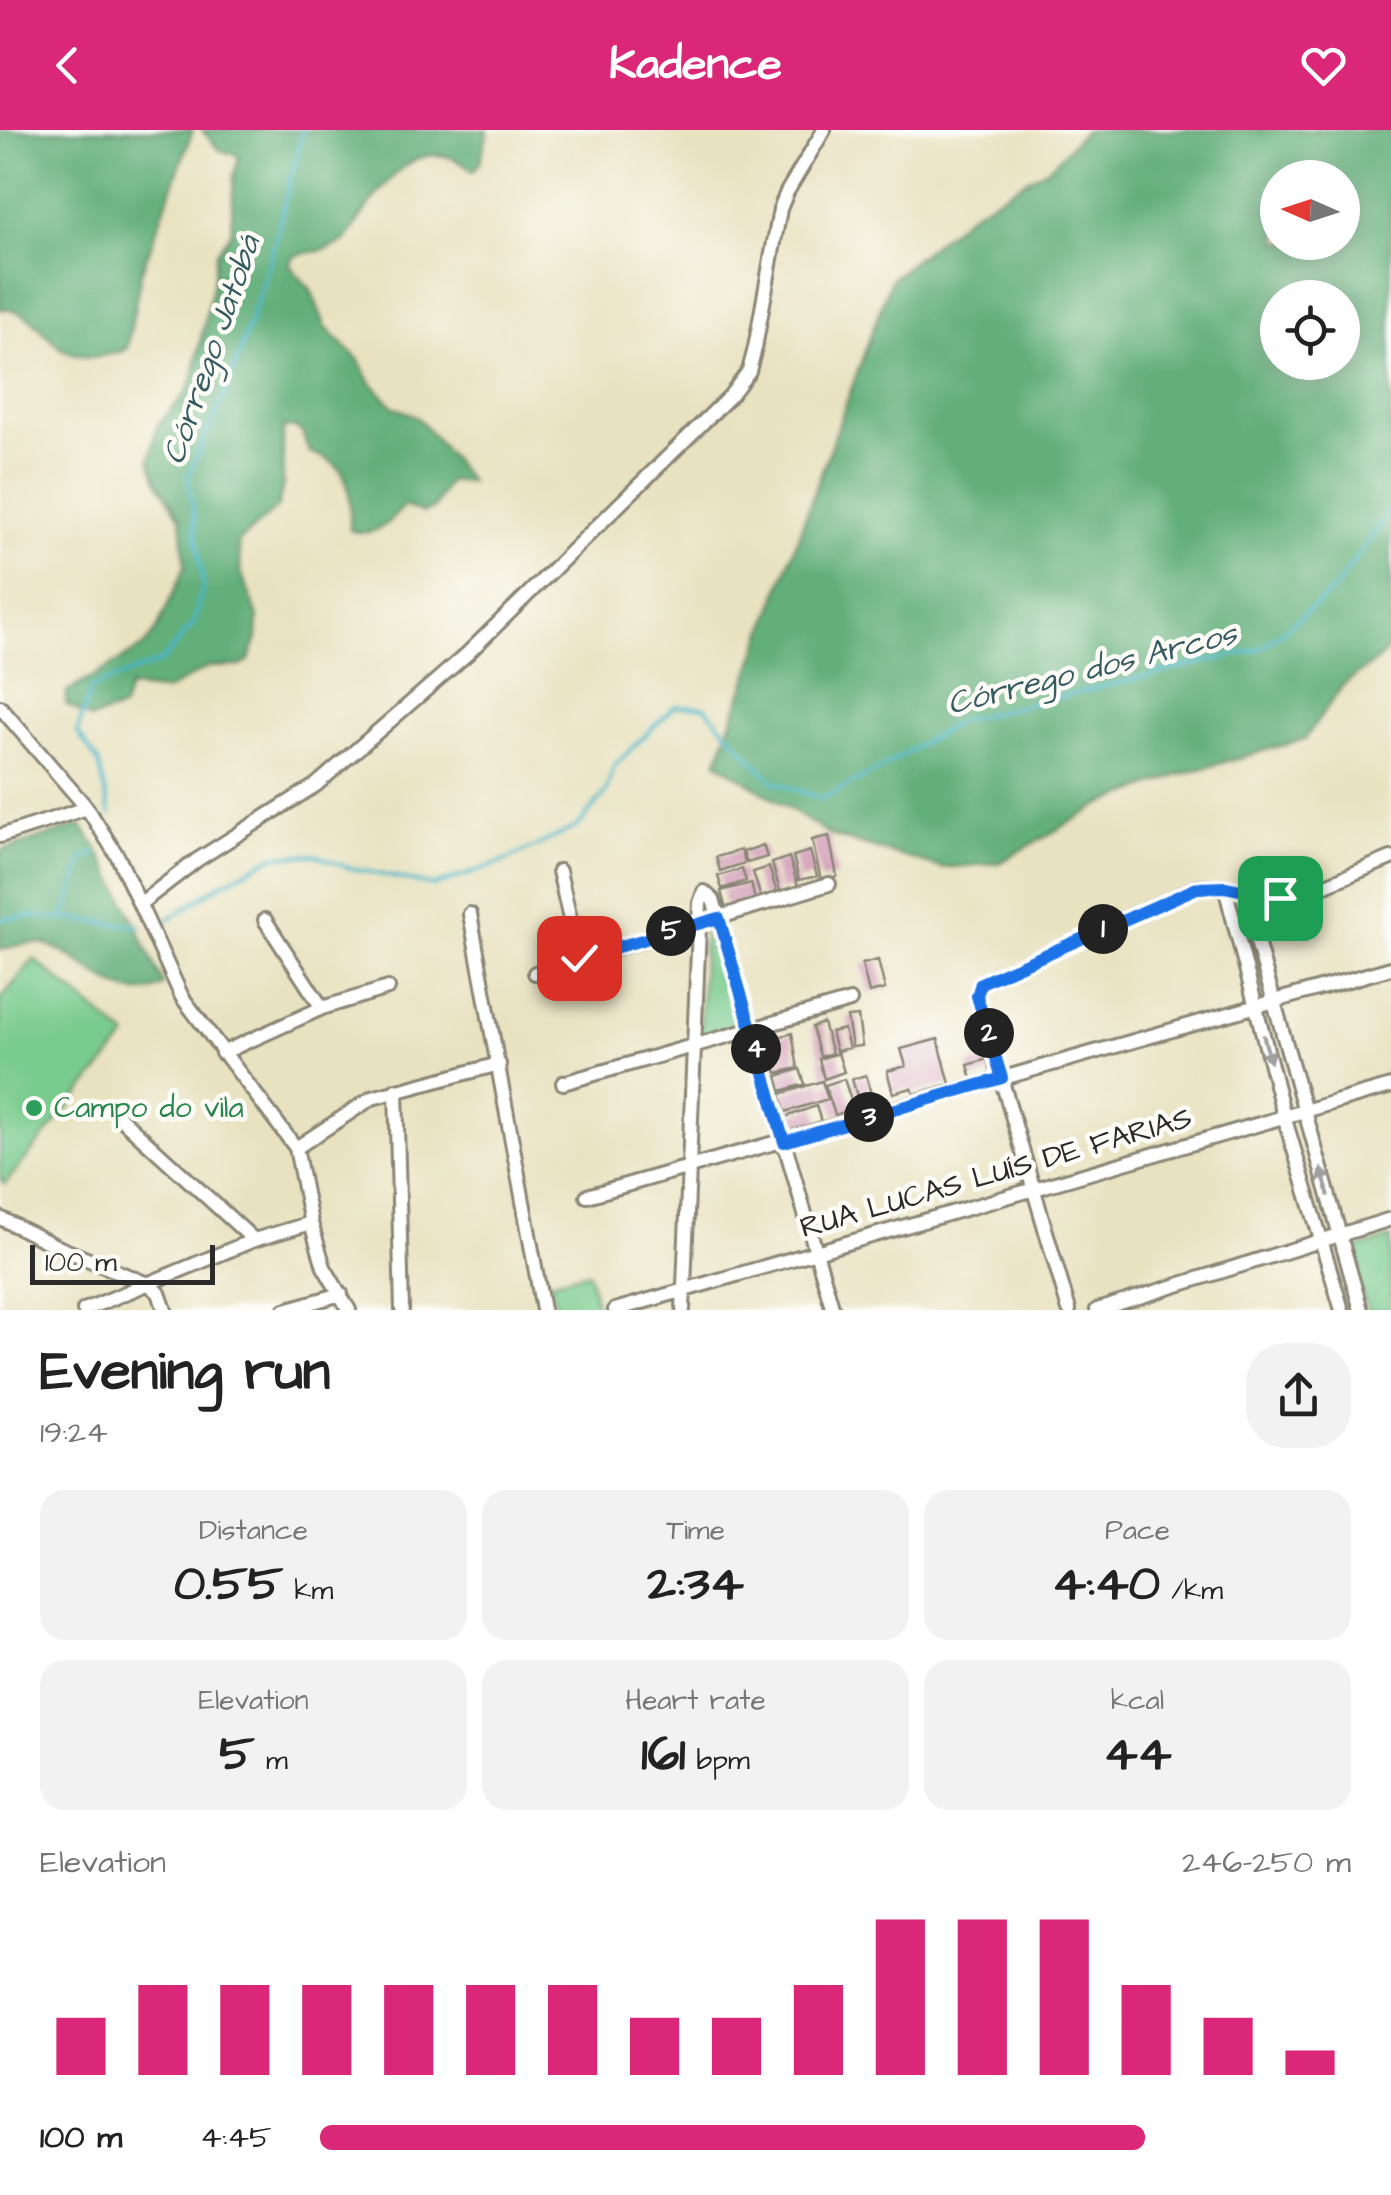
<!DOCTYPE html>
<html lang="en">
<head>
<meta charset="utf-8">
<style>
	:root { --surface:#fff; --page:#f2f2f2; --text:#222; --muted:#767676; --accent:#db2777 }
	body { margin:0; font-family:"Architects Daughter",sans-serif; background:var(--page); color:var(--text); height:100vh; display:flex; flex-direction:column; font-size:38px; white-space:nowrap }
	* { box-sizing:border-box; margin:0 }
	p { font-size:32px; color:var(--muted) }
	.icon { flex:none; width:55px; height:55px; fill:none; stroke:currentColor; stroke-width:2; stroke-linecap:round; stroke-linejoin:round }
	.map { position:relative; height:1180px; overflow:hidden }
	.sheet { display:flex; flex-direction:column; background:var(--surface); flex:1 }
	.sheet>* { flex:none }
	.needle { width:65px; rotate:273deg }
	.buttons { position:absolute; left:1260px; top:30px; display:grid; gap:20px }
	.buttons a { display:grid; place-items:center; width:100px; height:100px; border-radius:50%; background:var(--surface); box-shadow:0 5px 25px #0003; font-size:50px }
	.scale { position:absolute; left:30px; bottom:25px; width:185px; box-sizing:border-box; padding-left:10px; border:5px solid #2b2b2b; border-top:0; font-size:28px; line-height:35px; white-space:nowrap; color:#2b2b2b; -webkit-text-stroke:8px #fdfcf7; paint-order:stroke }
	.pin { position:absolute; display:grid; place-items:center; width:85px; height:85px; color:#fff; margin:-42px; border-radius:20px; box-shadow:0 5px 15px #0006 }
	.km { position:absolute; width:50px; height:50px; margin:-25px; border-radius:50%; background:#222; color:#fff; font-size:28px; line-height:50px; text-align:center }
	.round { display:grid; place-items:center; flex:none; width:105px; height:105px; border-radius:40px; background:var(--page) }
	.summary { display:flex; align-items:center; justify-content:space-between; height:170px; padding:0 40px }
	h1 { font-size:55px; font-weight:700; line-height:75px }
	.figures { display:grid; grid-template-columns:repeat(3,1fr); gap:15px; height:170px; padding:10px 40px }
	.figures div { display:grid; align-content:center; border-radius:25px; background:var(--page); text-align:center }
	.figures b { font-size:50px; font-weight:700 }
	.figures small { font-size:28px; font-weight:400 }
	.figures p { font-size:28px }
	.chart { height:280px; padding:20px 40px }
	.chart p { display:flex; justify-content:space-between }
	.chart svg { width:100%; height:180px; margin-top:10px; stroke:var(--accent); stroke-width:6 }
	ul { padding:0 40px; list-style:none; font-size:32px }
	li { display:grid; grid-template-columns:160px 120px 1fr; align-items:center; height:75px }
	li i { height:25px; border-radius:12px; background:var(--accent) }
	header { display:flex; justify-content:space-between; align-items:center; height:130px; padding:0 40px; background:var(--accent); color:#fff; font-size:45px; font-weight:700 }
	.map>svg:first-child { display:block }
	.green { fill:#79cb8e; stroke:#527b5c; stroke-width:2.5 }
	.forest { fill:#62af79; stroke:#466d52; stroke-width:2.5; fill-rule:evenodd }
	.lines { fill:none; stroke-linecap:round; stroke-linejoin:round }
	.stream { stroke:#4ab6c6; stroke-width:4 }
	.building { fill:#ce92b1 }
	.minor-casing { stroke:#8a8676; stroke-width:18 }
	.minor { stroke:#fff; stroke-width:12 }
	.oneway { fill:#a0a0a0 }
	.route-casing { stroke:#fff; stroke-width:20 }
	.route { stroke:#1a73e8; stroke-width:12 }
	.leisure-dot { fill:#2e9e5b; stroke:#fdfcf7; stroke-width:4 }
	.labels { text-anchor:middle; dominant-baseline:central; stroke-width:9; stroke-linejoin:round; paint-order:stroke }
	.leisure-label { font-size:30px; fill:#27864d; stroke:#fdfcf7; text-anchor:start }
	.street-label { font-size:30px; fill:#2b2b2b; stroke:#fdfcf7 }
	.water-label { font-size:32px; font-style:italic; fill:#365c61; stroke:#fdfcf7 }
</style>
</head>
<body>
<header><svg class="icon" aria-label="back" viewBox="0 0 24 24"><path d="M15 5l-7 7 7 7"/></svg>Kadence<svg class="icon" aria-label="heart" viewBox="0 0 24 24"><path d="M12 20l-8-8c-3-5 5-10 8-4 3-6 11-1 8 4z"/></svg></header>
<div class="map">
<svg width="1391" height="1180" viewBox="0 0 1391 1180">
	<rect width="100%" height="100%" fill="#fdfcf7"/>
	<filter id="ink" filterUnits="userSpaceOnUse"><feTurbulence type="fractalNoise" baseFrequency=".01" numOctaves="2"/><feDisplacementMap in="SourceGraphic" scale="20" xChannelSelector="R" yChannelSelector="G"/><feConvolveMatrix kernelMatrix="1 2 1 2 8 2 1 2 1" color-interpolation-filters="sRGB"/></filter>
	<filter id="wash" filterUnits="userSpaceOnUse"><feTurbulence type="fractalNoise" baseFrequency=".0048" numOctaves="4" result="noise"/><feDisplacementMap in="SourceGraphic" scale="40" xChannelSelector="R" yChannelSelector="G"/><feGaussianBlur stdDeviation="2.25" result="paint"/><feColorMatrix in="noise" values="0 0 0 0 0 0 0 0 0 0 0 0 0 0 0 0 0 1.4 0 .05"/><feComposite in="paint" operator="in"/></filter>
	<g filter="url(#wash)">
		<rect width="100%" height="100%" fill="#e8e2c0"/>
		<!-- green -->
		<path class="green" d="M 716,794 L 745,896 L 700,908 L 704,796 Z
			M 34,829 L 127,907 L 5,1054 L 0,1049 L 0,870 Z
			M 1391,1108 L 1391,1180 L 1367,1180 L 1349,1121 Z
			M 588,1142 L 597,1177 L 557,1180 L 550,1152 Z"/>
		<!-- forest -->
		<path class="forest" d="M 0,0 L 193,0 L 141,143 L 127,219 C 42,251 54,177 0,179 Z
			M 202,0 L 488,0 L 480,33 L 473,41 C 424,0 390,46 362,85 C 356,94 352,104 344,111 C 327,123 311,120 292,127 L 290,136 L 311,160 L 326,198 L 358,229 L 371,253 L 394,277 L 414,285 L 423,293 L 470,352 L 448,351 L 434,378 L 424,383 L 404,376 C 389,393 374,409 350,400 C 350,359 353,335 309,322 L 302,302 L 293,297 L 283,298 L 283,354 L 278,377 L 238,412 L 241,442 L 258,487 L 257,509 L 249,530 L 241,536 L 208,537 L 166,561 L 129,558 L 123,578 L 91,589 L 66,574 L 67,562 L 144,516 L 157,499 L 185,437 L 181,389 L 157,351 L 150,330 L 157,296 L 187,262 L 192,251 L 214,148 L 216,124 L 231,103 L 234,46 L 239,26 L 219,20 Z
			M 1085,0 L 1391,0 L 1391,516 L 1379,529 L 1343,555 L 1305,609 L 1176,646 L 1102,674 L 999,733 L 942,738 L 830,705 L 717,632 L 891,149 L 970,84 L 1051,36 ZM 1278,48 L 1342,48 L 1342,112 L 1278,112 ZM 1278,168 L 1342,168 L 1342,232 L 1278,232 Z
			M 81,695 C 117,744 137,801 164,855 C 125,881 87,831 53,817 C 36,809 17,815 0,820 L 0,721 Z"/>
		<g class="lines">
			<!-- stream -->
			<path class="stream" d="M 110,684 L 99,633 L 77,602 L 91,558 L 162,531 L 194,493 L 203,455 L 188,346 L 231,249 L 269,134 L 303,0
				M 0,789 L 32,786 L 140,796
				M 64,789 L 83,729 L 97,723
				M 168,790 L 221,754 L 274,726 L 316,725 L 346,737 L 434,756 L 503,732 L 578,696 L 606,662 L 614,636 L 675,576 L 705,577 L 772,651 L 822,669 L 878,640 L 959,591 L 1260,519 L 1334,460 L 1391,379"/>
		</g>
		<g id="blocks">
			<!-- building -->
			<path class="building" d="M 829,706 L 837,746 L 821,750 L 812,710 Z
				M 763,715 L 767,727 L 747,733 L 743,722 Z
				M 741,720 L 745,733 L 720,741 L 716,727 Z
				M 810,721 L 817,746 L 799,750 L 793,726 Z
				M 789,727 L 798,756 L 780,761 L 772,733 Z
				M 769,737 L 777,763 L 761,768 L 753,742 Z
				M 742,739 L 746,751 L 722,759 L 718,746 Z
				M 751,753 L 755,770 L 726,779 L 721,761 Z
				M 878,830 L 885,859 L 869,863 L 862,834 Z
				M 858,886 L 862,916 L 852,917 L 847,887 Z
				M 823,893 L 832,923 L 820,927 L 812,897 Z
				M 844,899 L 849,918 L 836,921 L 831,902 Z
				M 792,903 L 798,938 L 777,943 L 767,910 Z
				M 938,909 L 950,954 L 914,964 L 912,958 L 893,963 L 887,941 L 906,936 L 901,919 Z
				M 838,923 L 844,942 L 824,949 L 819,929 Z
				M 987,929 L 991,944 L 972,949 L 968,935 Z
				M 800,939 L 805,954 L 781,961 L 777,946 Z
				M 866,945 L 873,972 L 860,976 L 852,949 Z
				M 844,949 L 854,979 L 835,985 L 825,955 Z
				M 822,951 L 828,969 L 785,982 L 780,964 Z
				M 816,976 L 821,991 L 790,1002 L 785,987 Z"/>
		</g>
	</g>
	<g filter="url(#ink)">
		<use href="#blocks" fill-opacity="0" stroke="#8a8676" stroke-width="2.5"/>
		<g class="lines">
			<!-- minor casing -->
			<g class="minor-casing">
				<path id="minor" d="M 0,577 L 87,678 L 118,727 L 182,867 L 296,1018 L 311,1093 L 324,1137 L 349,1180
					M 0,706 L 87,678
					M 559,741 L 579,828
					M 1225,757 L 1284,986 L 1342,1180
					M 1248,763 L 1254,801 L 1361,1180
					M 141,773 L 197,730 L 316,655 L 467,524 L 730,266 L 749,241 L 755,218 L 780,79 L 787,62 L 824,0
					M 470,784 L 543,1180
					M 265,790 L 322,878
					M 535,843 L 829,754
					M 222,923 L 322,878 L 388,858
					M 563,953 L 850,871
					M 396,960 L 402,1180
					M 115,983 L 254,1110
					M 296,1018 L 372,968 L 499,934
					M 587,1066 L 1391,838
					M 0,1088 L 60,1118 L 150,1155 L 159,1163 L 165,1180
					M 84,1180 L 254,1110 L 311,1093
					M 285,1180 L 341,1164
					M 615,1180 L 1391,956
					M 683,1180 L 700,773 L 704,762 L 713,770 L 719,788 L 833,1180
					M 1069,1180 L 977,866 L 981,853 L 1197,757 C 1230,755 1261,769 1294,768 L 1391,728
					M 1097,1180 L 1391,1089"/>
			</g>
			<!-- minor -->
			<use href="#minor" class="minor"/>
		</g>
		<!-- one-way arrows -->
		<defs><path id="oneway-solid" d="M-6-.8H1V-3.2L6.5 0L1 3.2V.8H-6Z" transform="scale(2.5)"/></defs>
		<g class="oneway">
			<use href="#oneway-solid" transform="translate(1267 919) rotate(75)"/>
			<use href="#oneway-solid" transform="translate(1325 1052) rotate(-105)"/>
		</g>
	</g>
	<g class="lines" filter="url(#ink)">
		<!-- route casing -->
		<g class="route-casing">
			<path id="route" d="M 579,828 L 719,788 L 784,1012 L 1002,948 L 977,866 L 981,853 L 1197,758 L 1225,757 L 1280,768"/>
		</g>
		<!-- route -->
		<use href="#route" class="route"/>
	</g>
	<!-- markers -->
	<circle class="leisure-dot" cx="34" cy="978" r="10"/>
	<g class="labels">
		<!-- leisure labels -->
		<g class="leisure-label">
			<text x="54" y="978">Campo do vila</text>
		</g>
		<!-- street labels -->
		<g class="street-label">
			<text transform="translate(996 1043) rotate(-16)">RUA LUCAS LUÍS DE FARIAS</text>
		</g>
		<!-- water labels -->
		<g class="water-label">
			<text transform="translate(212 220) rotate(-71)">Córrego Jatobá</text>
			<text transform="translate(1092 539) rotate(-14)">Córrego dos Arcos</text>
		</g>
	</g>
</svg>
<div class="buttons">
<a><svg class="needle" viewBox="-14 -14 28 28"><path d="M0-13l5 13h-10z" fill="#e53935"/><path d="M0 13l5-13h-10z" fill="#767676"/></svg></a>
<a><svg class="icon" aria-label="locate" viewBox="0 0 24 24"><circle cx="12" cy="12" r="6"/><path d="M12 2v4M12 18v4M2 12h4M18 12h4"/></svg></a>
</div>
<div class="scale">100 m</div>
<div class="pin" style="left:1280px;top:768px;background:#1e9e55"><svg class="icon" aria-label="arrive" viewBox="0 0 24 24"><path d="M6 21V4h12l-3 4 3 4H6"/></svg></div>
<div class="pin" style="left:579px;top:828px;background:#d93025"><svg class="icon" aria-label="check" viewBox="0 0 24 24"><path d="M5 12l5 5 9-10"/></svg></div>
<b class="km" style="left:1103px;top:799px">1</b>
<b class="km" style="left:989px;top:903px">2</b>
<b class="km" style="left:869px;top:987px">3</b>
<b class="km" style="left:756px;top:919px">4</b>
<b class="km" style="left:671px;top:801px">5</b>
</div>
<section class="sheet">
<div class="summary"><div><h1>Evening run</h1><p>19:24</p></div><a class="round"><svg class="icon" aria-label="share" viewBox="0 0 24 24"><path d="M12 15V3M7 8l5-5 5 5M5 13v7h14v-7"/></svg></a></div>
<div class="figures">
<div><p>Distance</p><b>0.55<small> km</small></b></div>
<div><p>Time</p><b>2:34</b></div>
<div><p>Pace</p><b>4:40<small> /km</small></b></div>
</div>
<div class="figures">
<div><p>Elevation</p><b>5<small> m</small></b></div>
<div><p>Heart rate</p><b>161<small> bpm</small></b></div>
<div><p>kcal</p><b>44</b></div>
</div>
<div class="chart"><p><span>Elevation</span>246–250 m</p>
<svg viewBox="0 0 160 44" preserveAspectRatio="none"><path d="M5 44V30M15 44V22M25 44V22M35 44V22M45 44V22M55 44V22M65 44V22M75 44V30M85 44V30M95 44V22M105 44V6M115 44V6M125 44V6M135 44V22M145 44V30M155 44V38"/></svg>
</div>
<ul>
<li><b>100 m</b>4:45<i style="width:80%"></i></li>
</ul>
</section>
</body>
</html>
